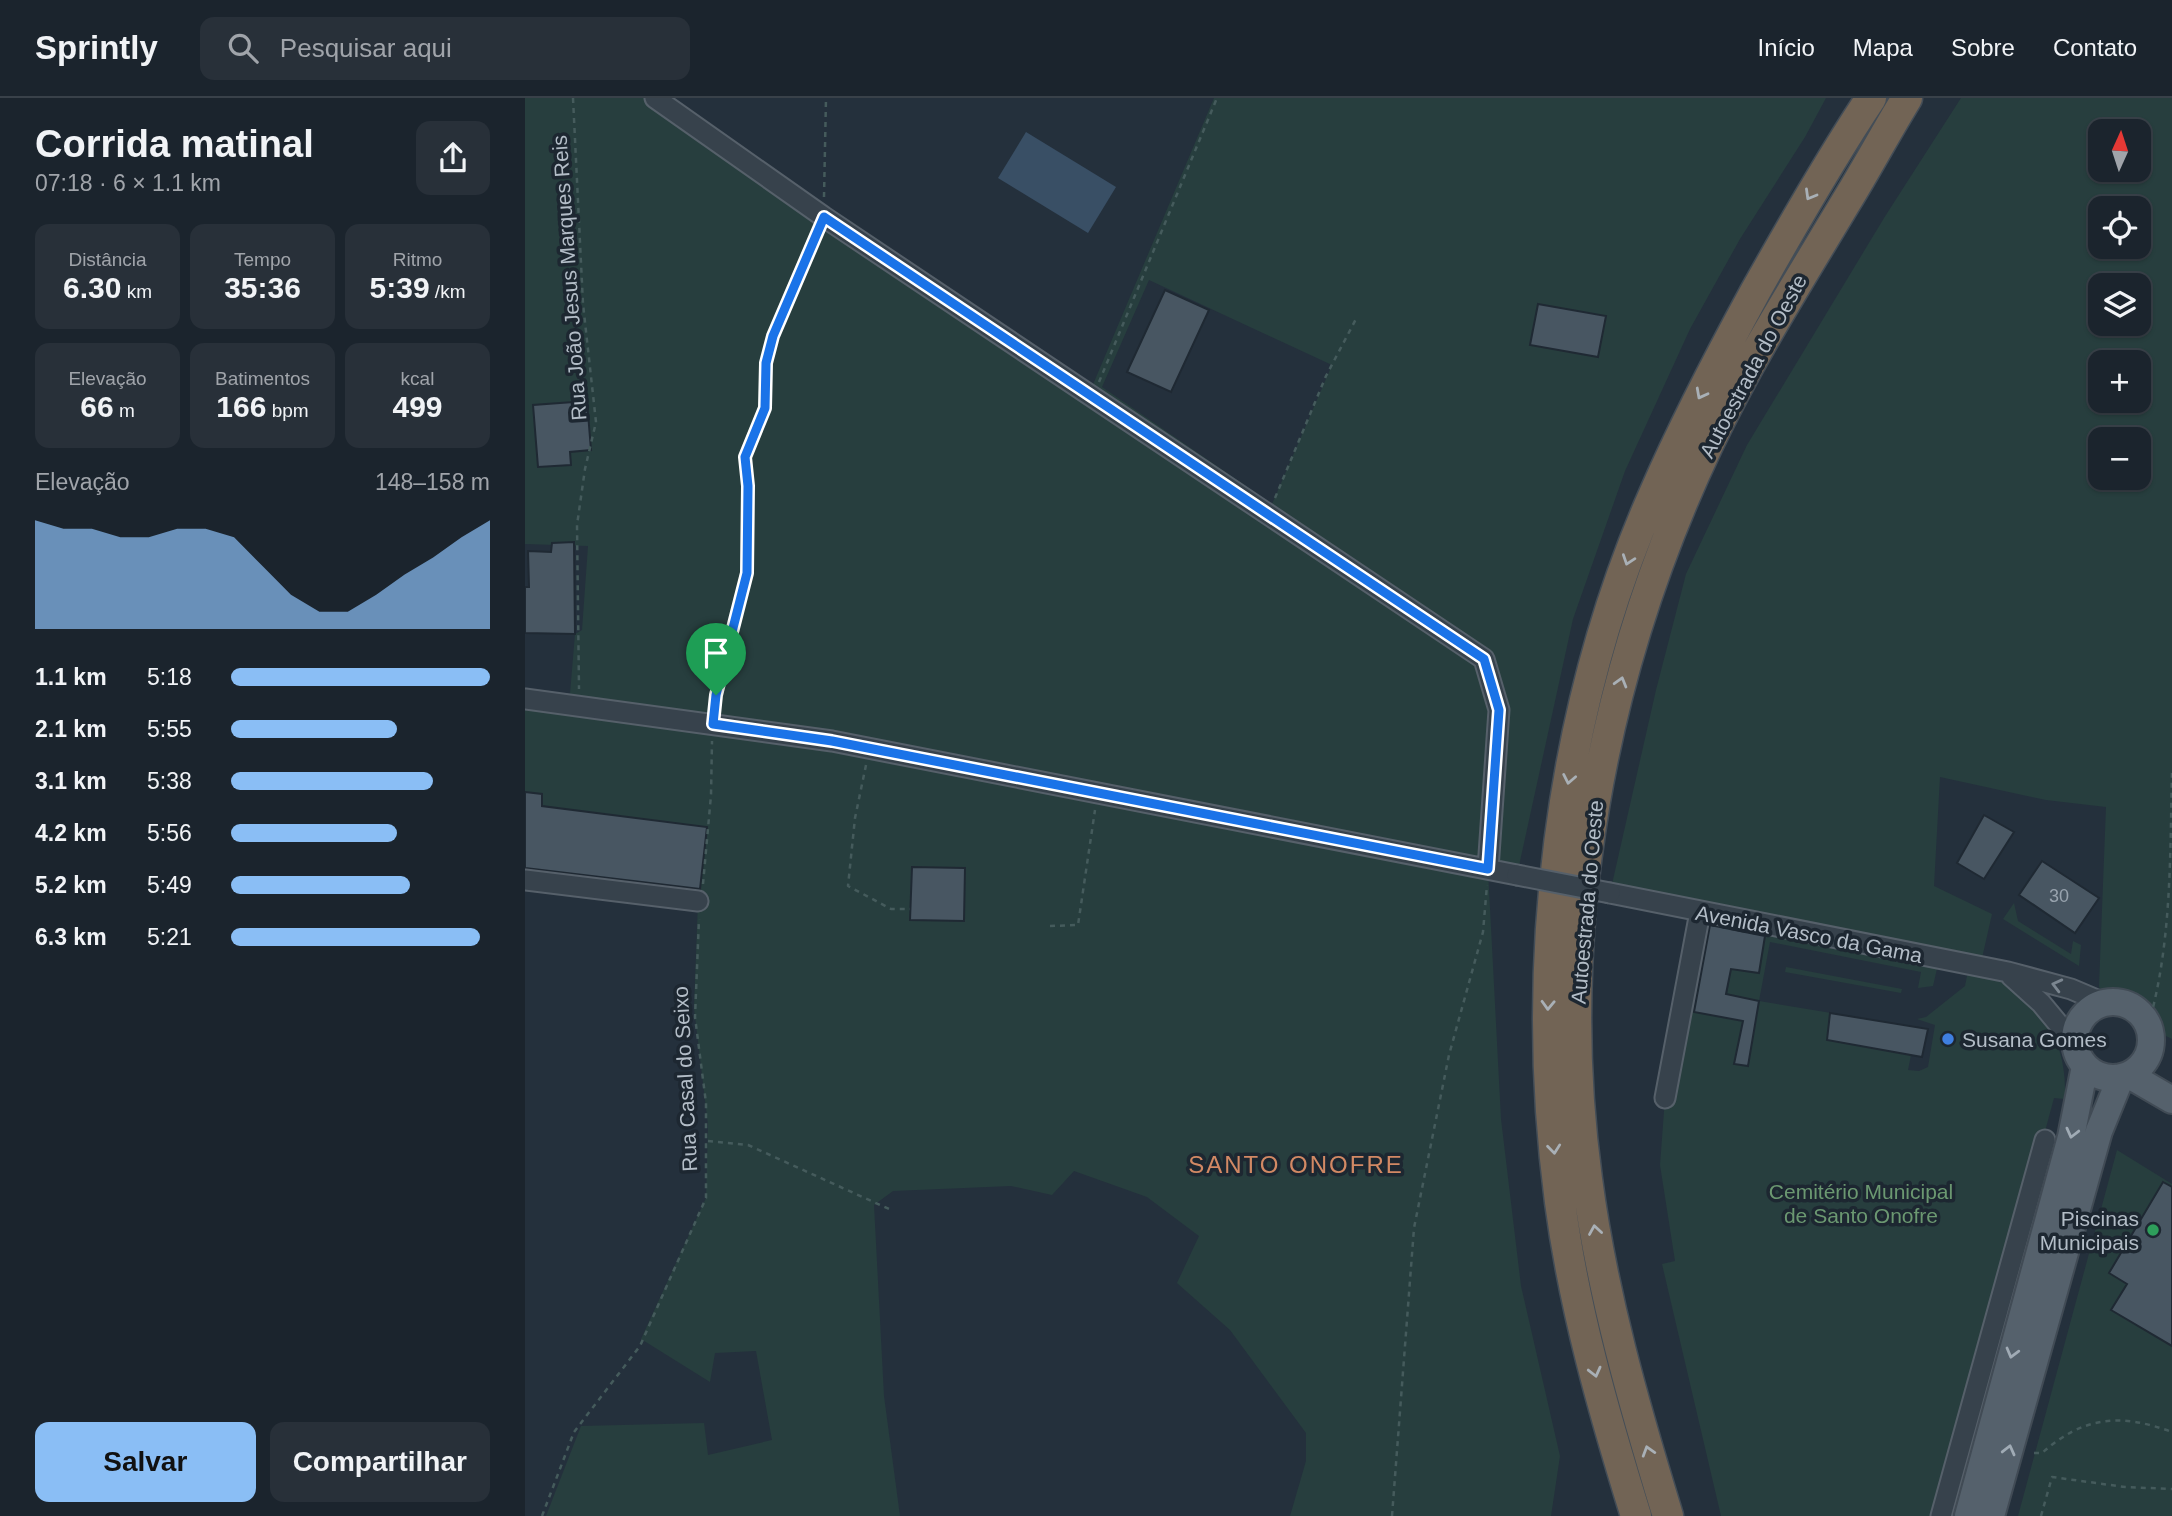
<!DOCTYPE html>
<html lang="pt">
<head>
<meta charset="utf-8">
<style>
	:root { --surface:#1b242d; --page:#283039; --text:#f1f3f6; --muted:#a0a4aa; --line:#394149; --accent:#8abef5 }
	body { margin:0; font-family:Arial,sans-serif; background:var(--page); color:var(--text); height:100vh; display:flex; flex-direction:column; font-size:26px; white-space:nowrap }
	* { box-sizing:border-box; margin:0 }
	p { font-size:23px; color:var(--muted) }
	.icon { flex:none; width:38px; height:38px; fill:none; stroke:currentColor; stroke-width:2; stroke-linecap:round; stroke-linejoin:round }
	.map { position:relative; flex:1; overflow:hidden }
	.details { display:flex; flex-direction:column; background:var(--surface); width:525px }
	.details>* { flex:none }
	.needle { width:46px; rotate:3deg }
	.tools { position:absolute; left:1563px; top:21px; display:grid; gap:14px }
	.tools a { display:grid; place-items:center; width:63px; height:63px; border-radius:14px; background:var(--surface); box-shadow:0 2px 5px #0004,0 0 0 2px var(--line); font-size:35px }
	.pin { position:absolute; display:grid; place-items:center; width:60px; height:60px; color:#fff; margin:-72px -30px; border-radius:50% 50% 50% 0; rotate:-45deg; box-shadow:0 0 7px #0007 }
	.pin .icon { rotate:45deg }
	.round { display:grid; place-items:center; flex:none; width:74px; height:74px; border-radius:14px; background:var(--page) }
	.head { display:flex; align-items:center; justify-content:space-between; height:119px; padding:0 35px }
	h1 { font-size:38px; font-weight:800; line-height:52px }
	.stats { display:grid; grid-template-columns:repeat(3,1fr); gap:10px; height:119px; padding:7px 35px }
	.stats div { display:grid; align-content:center; border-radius:14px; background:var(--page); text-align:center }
	.stats b { font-size:30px; font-weight:800 }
	.stats small { font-size:19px; font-weight:400 }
	.stats p { font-size:19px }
	.chart { height:196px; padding:14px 35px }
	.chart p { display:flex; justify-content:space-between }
	.chart svg { width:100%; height:126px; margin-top:7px; fill:var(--accent); opacity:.7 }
	.primary-button { display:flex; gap:14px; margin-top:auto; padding:14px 35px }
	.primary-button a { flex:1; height:80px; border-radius:14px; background:var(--accent); color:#111; font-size:28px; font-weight:800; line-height:80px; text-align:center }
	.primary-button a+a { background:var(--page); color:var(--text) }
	ul { padding:0 35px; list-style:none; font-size:23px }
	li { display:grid; grid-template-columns:112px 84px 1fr; align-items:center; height:52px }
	li i { height:18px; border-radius:9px; background:var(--accent) }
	header { display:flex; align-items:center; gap:42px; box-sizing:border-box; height:98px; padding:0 35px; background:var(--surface); border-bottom:2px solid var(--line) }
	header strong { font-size:33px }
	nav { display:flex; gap:38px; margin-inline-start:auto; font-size:24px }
	.search { width:490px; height:63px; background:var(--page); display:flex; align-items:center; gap:18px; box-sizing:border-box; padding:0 24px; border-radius:14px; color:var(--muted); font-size:26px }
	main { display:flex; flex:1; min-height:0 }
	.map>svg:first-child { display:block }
	.green { fill:#273e3e; fill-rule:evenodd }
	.water { fill:#394f65 }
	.building { fill:#485662; stroke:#1f2933; stroke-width:2 }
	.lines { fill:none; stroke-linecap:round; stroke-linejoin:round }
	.minor-casing { stroke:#56606a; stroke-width:23 }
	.major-casing { stroke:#414b55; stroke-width:30 }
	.highway-casing { stroke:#434d57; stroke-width:33 }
	.path { stroke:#455b5c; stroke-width:2.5; stroke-dasharray:5 5; stroke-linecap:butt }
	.minor { stroke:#37424c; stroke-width:19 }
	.major { stroke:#55616c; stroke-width:26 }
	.highway { stroke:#726455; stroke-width:30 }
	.minor-bridge-casing { stroke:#56606a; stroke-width:23; stroke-linecap:butt }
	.minor-bridge { stroke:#37424c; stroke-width:19 }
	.oneway { stroke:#a9b0b6 }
	.oneway2 { stroke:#7b8690 }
	.oneway3 { stroke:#a0abb5 }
	.route-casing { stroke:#fff; stroke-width:14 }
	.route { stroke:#1a73e8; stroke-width:9 }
	.shop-dot { fill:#3f7fe0; stroke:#1d2731; stroke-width:2.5 }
	.leisure-dot { fill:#2e9e5b; stroke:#1d2731; stroke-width:2.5 }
	.labels { text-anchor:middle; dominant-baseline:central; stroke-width:7; stroke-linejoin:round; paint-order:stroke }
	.number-label { font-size:18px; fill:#98a3ae }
	.street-label { font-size:21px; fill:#b3bdc7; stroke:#1d2731 }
	.poi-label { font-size:21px; fill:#b3bdc7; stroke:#1d2731; text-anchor:start }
	.park-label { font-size:21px; fill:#6b9871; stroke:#1d2731 }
	.quarter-label { font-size:24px; letter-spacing:2px; fill:#d28964; stroke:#1d2731 }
</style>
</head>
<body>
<header>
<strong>Sprintly</strong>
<div class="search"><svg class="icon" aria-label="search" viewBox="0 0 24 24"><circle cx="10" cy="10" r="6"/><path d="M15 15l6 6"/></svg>Pesquisar aqui</div>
<nav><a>Início</a><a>Mapa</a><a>Sobre</a><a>Contato</a></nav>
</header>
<main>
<section class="details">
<div class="head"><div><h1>Corrida matinal</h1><p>07:18 · 6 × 1.1 km</p></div><a class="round"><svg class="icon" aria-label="share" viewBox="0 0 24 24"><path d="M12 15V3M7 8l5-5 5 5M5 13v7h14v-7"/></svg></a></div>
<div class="stats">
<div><p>Distância</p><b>6.30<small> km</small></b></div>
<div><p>Tempo</p><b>35:36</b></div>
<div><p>Ritmo</p><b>5:39<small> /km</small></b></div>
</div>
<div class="stats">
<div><p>Elevação</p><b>66<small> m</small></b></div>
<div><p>Batimentos</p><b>166<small> bpm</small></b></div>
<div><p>kcal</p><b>499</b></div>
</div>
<div class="chart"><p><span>Elevação</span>148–158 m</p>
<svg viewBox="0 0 160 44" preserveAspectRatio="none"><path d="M0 44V6L10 9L20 9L30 12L40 12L50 9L60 9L70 12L80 22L90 32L100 38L110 38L120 32L130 25L140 19L150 12L160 6V44z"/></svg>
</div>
<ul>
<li><b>1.1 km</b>5:18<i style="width:100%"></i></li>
<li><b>2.1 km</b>5:55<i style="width:64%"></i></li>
<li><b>3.1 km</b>5:38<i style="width:78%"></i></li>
<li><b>4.2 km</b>5:56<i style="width:64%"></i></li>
<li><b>5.2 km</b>5:49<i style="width:69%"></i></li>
<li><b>6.3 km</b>5:21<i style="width:96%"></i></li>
</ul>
<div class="primary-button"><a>Salvar</a><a>Compartilhar</a></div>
</section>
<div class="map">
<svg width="1647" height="1418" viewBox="0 0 1647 1418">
	<rect width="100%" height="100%" fill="#24303c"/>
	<!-- green -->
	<path class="green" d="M 0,0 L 130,0 L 564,296 L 689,0 L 1301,0 L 1280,39 L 1215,141 L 1165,231 L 1100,373 L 1048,521 L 992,777 L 963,772 L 976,1021 L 996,1188 L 1035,1358 L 1026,1418 L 765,1418 L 781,1363 L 781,1335 L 705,1232 L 652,1185 L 674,1138 L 622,1099 L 549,1073 L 527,1097 L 486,1088 L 368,1093 L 349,1107 L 359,1298 L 375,1418 L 21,1418 L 56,1328 L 179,1325 L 183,1357 L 247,1342 L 231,1253 L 190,1255 L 185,1284 L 116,1241 L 181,1100 L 183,1027 L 169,910 L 173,803 L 182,729 L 17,708 L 17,696 L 0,694 L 0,592 L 45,596 L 50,536 L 57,532 L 63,448 L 0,446 ZM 624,182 L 807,267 L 747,406 L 577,289 Z
		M 1436,0 L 1647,0 L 1647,941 C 1640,937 1628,933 1622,927 C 1609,911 1601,903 1579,905 L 1574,888 L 1581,709 L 1521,702 L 1415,679 L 1409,788 L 1467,816 L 1455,869 L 1483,874 C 1518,921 1542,939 1540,1001 L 1529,1000 L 1416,1418 L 1196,1418 L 1137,1166 L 1150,1163 L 1135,1067 L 1140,1000 L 1157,912 L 1218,923 L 1209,966 L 1223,968 L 1234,903 L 1403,931 L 1397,959 L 1386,957 L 1383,972 L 1394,973 L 1403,969 L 1410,927 L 1392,921 L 1401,919 L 1440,888 L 1444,868 L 1414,862 L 1408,888 L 1393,890 L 1396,874 L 1245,844 L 1234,903 L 1202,896 L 1214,822 L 1085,795 L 1131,592 L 1161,476 L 1222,347 L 1359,120 ZM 1575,33 L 1614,33 L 1614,72 L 1575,72 ZM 1575,110 L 1614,110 L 1614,149 L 1575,149 ZM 1575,187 L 1614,187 L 1614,226 L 1575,226 ZM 1575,264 L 1614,264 L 1614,303 L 1575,303 ZM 1575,341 L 1614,341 L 1614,380 L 1575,380 Z
		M 1489,805 L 1493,823 L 1546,856 L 1548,843 L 1556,847 L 1554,868 L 1478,821 Z
		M 1261,869 L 1377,891 L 1376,895 L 1260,874 Z
		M 1592,1052 L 1647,1086 L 1647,1418 L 1493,1418 Z"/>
	<!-- water -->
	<path class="water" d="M 501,34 L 591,89 L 563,135 L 473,80 Z"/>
	<!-- building -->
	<path class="building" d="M 640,192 L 684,212 L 646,294 L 602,274 Z
		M 1013,206 L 1081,218 L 1073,259 L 1005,247 Z
		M 62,303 L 66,352 L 45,354 L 46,367 L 13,369 L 8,307 Z
		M 49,444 L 50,536 L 0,535 L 0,489 L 4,489 L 3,453 L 26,454 L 27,445 Z
		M 0,694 L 17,696 L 17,708 L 182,729 L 175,791 L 0,770 Z
		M 1459,717 L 1489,734 L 1459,781 L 1432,765 Z
		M 1517,763 L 1574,800 L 1550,835 L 1494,797 Z
		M 387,769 L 440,770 L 439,823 L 385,822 Z
		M 1185,827 L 1240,838 L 1234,875 L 1206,871 L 1201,896 L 1234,903 L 1223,968 L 1209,966 L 1218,923 L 1169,914 Z
		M 1305,915 L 1403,931 L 1397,959 L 1302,942 Z
		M 1638,1084 L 1647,1089 L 1647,1248 L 1586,1212 L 1602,1186 L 1584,1175 Z"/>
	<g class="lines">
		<!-- minor casing -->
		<g class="minor-casing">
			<path id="minor" d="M 130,0 L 299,119 L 959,561 L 974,612 L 963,771
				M 0,601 L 307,643 L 992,777
				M 0,782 L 173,803
				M 1085,795 L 1483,874 L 1546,891 L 1579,905
				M 1486,878 L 1516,905 L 1550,946
				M 1140,1000 L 1175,814
				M 1416,1418 L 1520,1042"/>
		</g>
		<!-- major casing -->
		<g class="major-casing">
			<path id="major" d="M1550 942a38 38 0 1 1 76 0a38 38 0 1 1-76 0Z
				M 1604,977 L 1647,1002
				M 1443,1418 L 1546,1039 L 1560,968
				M 1466,1418 L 1574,1033 L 1596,979"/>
		</g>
		<!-- highway casing -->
		<g class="highway-casing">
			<path id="highway" d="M 1111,1418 C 1079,1315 1049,1211 1035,1104 C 1004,869 1033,613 1129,396 C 1159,327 1194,260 1230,194 C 1267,128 1304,63 1346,0
				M 1143,1418 C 1109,1307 1077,1196 1062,1081 C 1028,832 1076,573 1183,347 C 1223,263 1273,184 1321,104 C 1342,70 1361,34 1382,0"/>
		</g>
		<!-- path -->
		<path class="path" d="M 48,0 L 58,206 L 71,324 L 60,371 L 52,427 L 54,591
			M 299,99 L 301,0
			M 574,284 L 692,0
			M 750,400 L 801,278 L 831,221
			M 190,612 L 222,475 L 223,388 L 220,359 L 240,310 L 241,265 L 248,238 L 258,209 L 292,136
			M 341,667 L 330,720 L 323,788 L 366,811 L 385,811
			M 178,786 L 186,697 L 187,643
			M 525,828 L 553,827 L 570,712
			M 1623,928 C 1647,847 1645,756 1647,672
			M 183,1043 L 223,1047 L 364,1111
			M 1509,1355 L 1517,1355 C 1559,1318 1595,1315 1647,1334
			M 17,1418 L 49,1334 L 115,1248 L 181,1100 L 181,1005 L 170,919 L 174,821
			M 867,1418 L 889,1130 L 924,957 L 958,834 L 962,787
			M 1516,1418 L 1527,1379 L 1600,1389 L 1647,1391"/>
		<!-- minor -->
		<use href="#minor" class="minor"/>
		<!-- major -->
		<use href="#major" class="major"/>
		<!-- highway -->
		<use href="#highway" class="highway"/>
		<!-- minor-bridge casing -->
		<g class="minor-bridge-casing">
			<path id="minor-bridge" d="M 992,777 L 1085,795"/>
		</g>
		<!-- minor-bridge -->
		<use href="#minor-bridge" class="minor-bridge"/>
	</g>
	<!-- one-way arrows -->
	<defs><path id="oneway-chevron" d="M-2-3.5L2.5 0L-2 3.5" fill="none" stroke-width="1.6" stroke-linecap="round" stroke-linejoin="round" transform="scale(1.75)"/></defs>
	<g class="oneway">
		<use href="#oneway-chevron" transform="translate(1285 97) rotate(120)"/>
		<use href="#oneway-chevron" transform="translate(1176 296) rotate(118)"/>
		<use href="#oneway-chevron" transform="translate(1103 462) rotate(109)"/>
		<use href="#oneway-chevron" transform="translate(1096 584) rotate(-74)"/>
		<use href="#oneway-chevron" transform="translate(1044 681) rotate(101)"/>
		<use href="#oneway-chevron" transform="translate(1023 907) rotate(92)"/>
		<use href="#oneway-chevron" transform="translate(1029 1051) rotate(84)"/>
		<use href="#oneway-chevron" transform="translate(1070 1132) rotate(-99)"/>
		<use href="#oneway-chevron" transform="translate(1070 1274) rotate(76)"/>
		<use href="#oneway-chevron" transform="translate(1123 1353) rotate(-107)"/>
	</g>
	<use class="oneway2" href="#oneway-chevron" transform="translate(1532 887) rotate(-166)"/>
	<g class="oneway3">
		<use href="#oneway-chevron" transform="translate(1547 1035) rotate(104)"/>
		<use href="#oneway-chevron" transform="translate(1487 1255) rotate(105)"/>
		<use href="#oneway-chevron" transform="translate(1484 1352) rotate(-76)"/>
	</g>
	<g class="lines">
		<!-- route casing -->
		<g class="route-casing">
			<path id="route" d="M 299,119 L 959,561 L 974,612 L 963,771 L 307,643 L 188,626 L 191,597 L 222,475 L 223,388 L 220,359 L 240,310 L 241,265 L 248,238 Z"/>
		</g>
		<!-- route -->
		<use href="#route" class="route"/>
	</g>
	<!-- markers -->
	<circle class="shop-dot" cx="1423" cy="941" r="7"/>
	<circle class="leisure-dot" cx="1628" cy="1132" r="7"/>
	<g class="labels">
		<!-- number labels -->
		<g class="number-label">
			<text x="1534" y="798">30</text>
		</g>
		<!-- street labels -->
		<g class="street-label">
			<text transform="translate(44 180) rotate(-94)">Rua João Jesus Marques Reis</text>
			<text transform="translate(1228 268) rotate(-62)">Autoestrada do Oeste</text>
			<text transform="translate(1062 804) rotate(-85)">Autoestrada do Oeste</text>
			<text transform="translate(1284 836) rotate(11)">Avenida Vasco da Gama</text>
			<text transform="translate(160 981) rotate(-93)">Rua Casal do Seixo</text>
		</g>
		<!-- poi labels -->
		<g class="poi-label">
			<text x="1437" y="941">Susana Gomes</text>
			<text x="1614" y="1120" text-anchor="end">Piscinas<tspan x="1614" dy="24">Municipais</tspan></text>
		</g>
		<!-- park labels -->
		<g class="park-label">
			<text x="1336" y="1093">Cemitério Municipal<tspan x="1336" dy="24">de Santo Onofre</tspan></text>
		</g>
		<!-- quarter labels -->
		<g class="quarter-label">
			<text x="771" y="1066">SANTO ONOFRE</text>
		</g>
	</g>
</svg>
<div class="tools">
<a><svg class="needle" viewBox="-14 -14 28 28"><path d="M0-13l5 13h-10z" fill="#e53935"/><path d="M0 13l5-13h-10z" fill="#a0a4aa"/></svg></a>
<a><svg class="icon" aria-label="locate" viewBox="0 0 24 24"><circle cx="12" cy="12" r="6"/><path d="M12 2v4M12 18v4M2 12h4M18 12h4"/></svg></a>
<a><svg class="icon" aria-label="layers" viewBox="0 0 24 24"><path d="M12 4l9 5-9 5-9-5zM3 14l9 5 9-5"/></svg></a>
<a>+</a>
<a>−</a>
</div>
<div class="pin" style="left:191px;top:597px;background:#1e9e55"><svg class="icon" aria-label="arrive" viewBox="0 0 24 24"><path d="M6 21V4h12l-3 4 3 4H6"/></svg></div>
</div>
</main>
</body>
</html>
